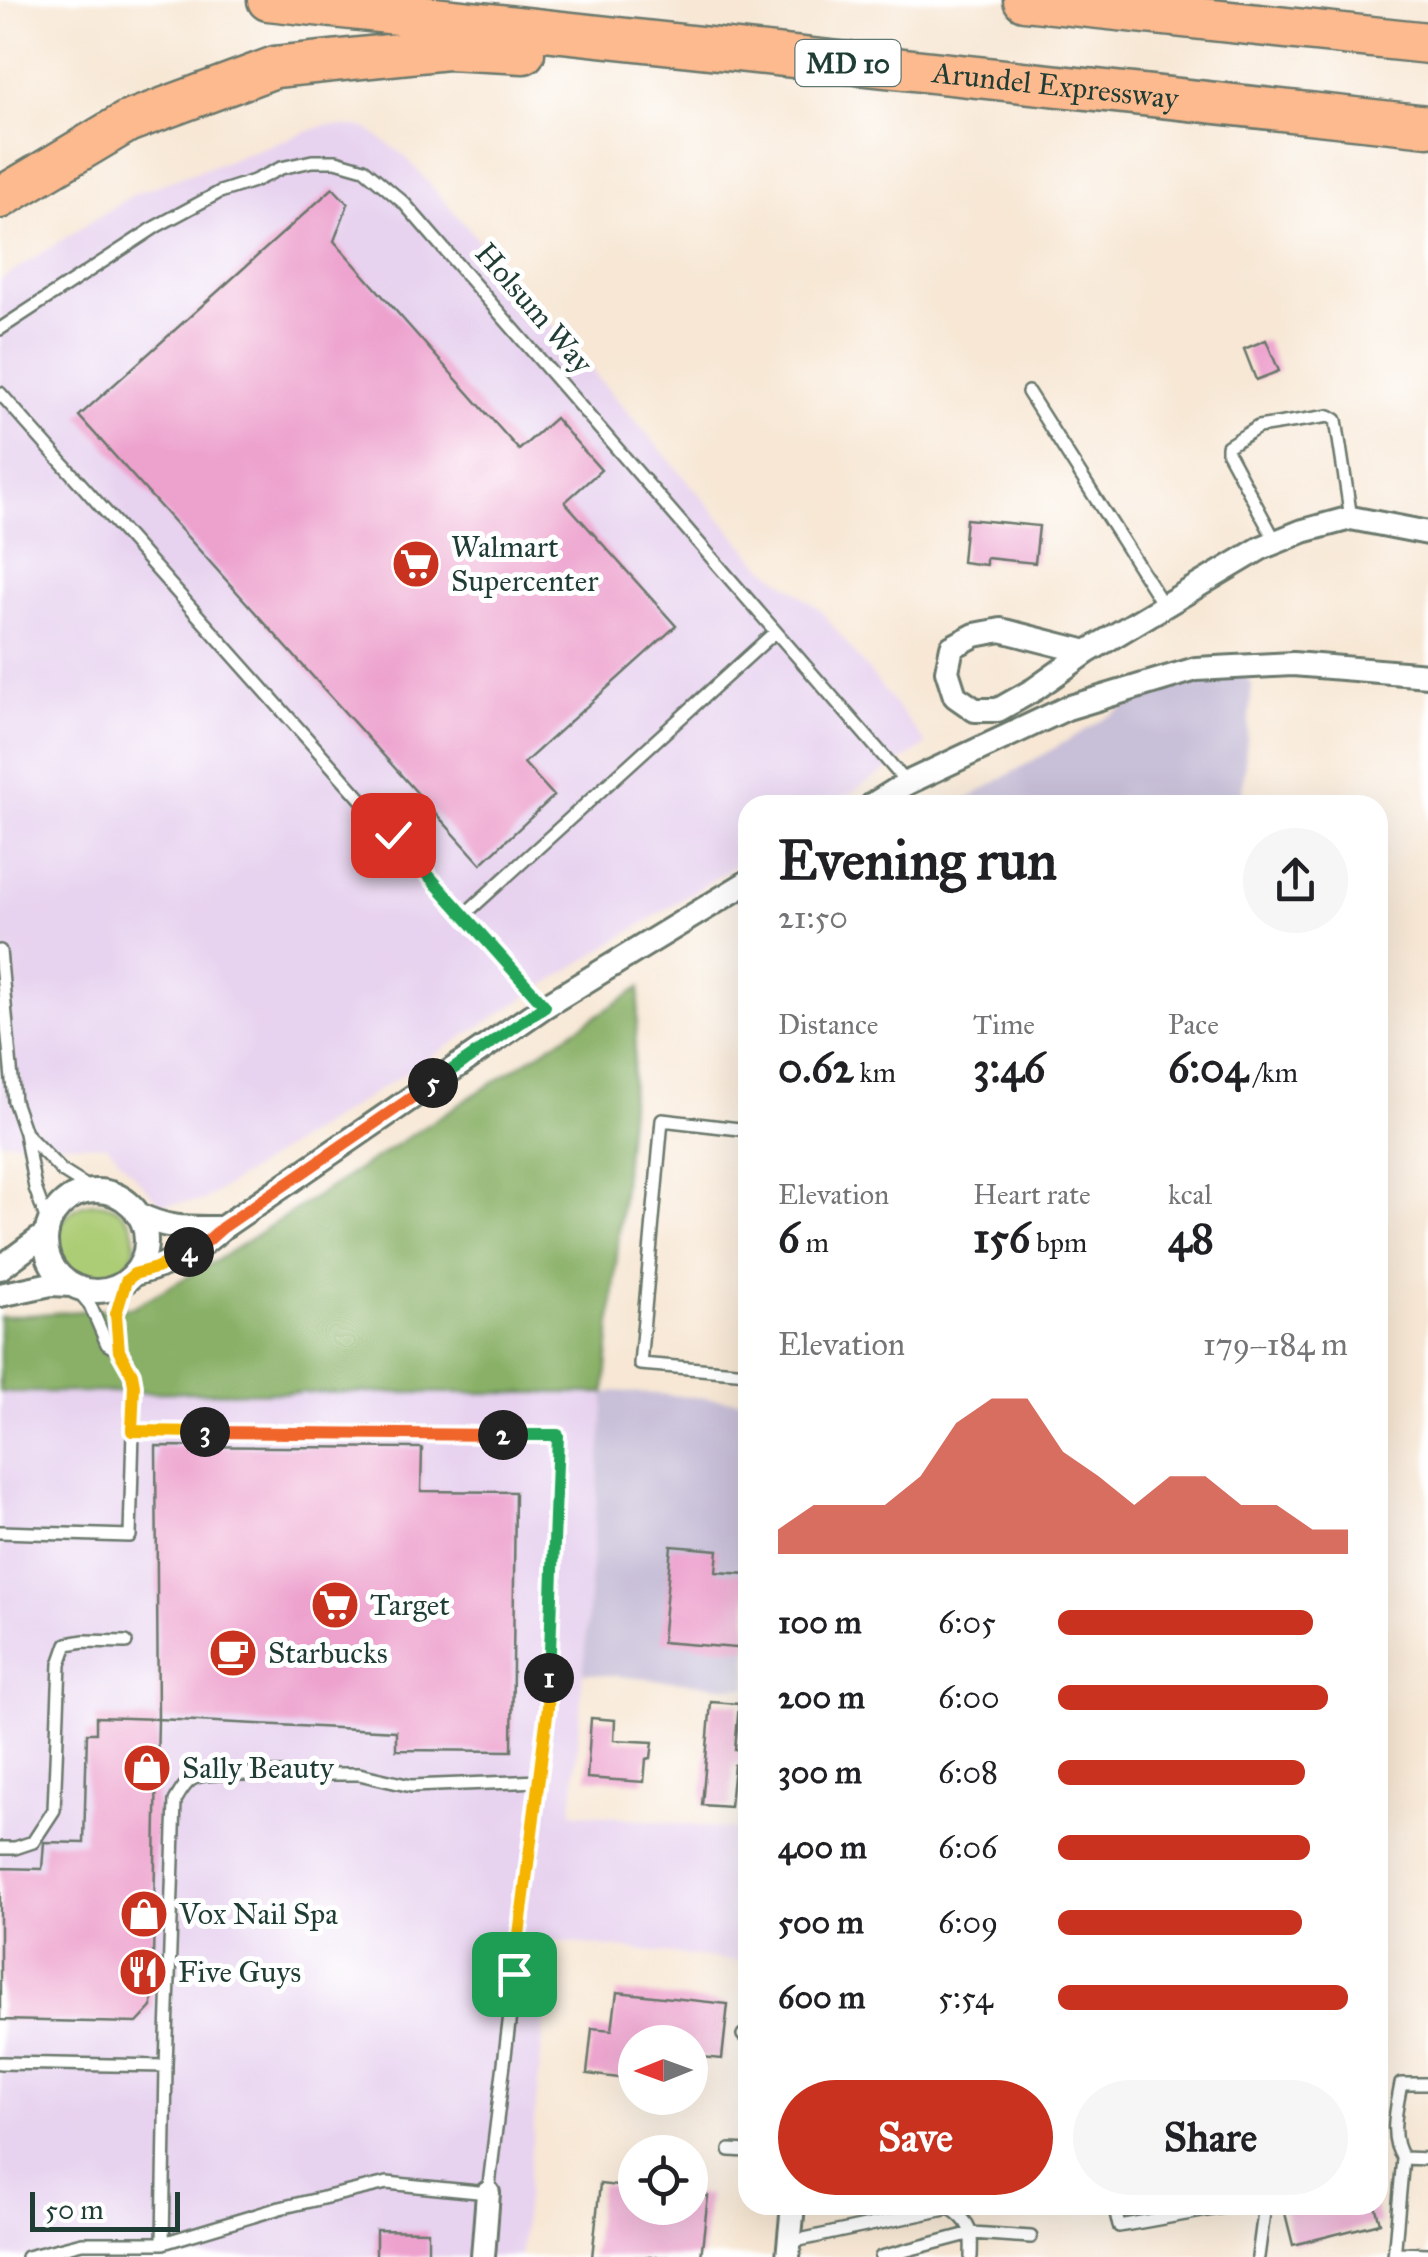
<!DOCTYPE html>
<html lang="en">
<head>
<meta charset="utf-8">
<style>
	:root { --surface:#fff; --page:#f6f6f6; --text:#202124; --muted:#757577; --accent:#c8321e }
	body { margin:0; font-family:"IM FELL Great Primer",serif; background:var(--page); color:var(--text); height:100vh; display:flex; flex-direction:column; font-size:38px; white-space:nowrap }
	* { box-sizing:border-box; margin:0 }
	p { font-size:32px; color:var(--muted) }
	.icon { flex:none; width:55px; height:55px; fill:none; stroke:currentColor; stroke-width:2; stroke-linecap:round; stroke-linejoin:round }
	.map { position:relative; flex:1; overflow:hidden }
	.sheet { position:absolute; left:738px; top:795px; width:650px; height:1420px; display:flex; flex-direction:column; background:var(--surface); border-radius:30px; box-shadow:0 10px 40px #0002 }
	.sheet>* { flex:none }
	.needle { width:65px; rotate:269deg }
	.buttons { position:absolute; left:618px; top:2025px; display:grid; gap:20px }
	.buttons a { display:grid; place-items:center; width:90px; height:90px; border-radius:50%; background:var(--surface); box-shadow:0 10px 40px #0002; font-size:50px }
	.scale { position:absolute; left:30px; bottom:25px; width:150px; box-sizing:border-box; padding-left:10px; border:5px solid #1f3d34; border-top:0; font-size:28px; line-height:35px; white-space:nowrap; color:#1f3d34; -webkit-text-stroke:8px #fff; paint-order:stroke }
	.pin { position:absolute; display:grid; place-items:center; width:85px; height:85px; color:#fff; margin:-42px; border-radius:20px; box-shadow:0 5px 15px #0006 }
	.km { position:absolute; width:50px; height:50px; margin:-25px; border-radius:50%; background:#222; color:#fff; font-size:28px; line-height:50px; text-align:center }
	.round { display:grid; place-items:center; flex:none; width:105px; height:105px; border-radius:52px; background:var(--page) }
	.headline { display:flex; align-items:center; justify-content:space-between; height:170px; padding:0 40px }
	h1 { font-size:55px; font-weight:700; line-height:75px }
	.figures { display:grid; grid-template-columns:repeat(3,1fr); gap:15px; height:170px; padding:10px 40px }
	.figures div { display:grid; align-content:center }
	.figures b { font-size:42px; font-weight:700 }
	.figures small { font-size:28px; font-weight:400 }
	.figures p { font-size:28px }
	.chart { height:280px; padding:20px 40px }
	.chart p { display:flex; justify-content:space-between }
	.chart svg { width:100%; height:180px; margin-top:10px; fill:var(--accent); opacity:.7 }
	.action { display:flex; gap:20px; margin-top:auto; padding:20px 40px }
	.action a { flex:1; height:115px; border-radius:60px; background:var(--accent); color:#fff; font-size:40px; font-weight:700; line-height:115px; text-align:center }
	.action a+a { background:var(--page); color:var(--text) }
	ul { padding:0 40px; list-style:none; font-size:32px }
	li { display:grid; grid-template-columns:160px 120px 1fr; align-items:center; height:75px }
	li i { height:25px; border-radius:12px; background:var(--accent) }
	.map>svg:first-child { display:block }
	.built { fill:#e7d2ef }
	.industrial { fill:#c8bfd8 }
	.green { fill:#accc74; stroke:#668454; stroke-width:2.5 }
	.forest { fill:#89b066; stroke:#54764d; stroke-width:2.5 }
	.building { fill:#eda1cd }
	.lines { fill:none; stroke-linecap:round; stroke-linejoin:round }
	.lane-casing { stroke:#6b786c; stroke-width:16 }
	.street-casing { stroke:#6b786c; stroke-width:28 }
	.highway-casing { stroke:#6b786c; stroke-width:45 }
	.lane { stroke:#fff; stroke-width:11 }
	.street { stroke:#fff; stroke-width:22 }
	.highway { stroke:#fcba8e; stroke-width:40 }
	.split-1-casing { stroke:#fff; stroke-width:20 }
	.split-2-casing { stroke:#fff; stroke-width:20 }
	.split-3-casing { stroke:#fff; stroke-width:20 }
	.split-4-casing { stroke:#fff; stroke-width:20 }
	.split-5-casing { stroke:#fff; stroke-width:20 }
	.split-6-casing { stroke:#fff; stroke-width:20 }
	.split-7-casing { stroke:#fff; stroke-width:20 }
	.split-1 { stroke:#f5b400; stroke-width:12 }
	.split-2 { stroke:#22a559; stroke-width:12 }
	.split-3 { stroke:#f0652b; stroke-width:12 }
	.split-4 { stroke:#f5b400; stroke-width:12 }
	.split-5 { stroke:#f0652b; stroke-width:12 }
	.split-6 { stroke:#22a559; stroke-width:12 }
	.split-7 { stroke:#22a559; stroke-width:12 }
	.labels { text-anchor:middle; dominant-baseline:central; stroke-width:10; stroke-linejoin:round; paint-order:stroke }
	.shield { fill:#fff; stroke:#627771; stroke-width:2.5 }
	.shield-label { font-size:28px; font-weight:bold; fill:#1f3d34 }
	.street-label { font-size:30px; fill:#1f3d34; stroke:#fff }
	.poi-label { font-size:30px; fill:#1f3d34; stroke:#fff; text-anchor:start }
</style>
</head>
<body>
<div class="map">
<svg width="1428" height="2257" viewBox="0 0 1428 2257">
	<rect width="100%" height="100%" fill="#fff"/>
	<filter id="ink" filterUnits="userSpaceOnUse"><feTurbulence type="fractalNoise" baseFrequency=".01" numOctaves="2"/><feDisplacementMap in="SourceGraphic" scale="20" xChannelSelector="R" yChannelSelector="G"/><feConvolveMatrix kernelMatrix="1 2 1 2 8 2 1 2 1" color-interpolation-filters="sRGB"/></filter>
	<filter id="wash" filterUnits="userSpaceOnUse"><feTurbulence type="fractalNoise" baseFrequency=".0048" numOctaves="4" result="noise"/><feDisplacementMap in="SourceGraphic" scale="40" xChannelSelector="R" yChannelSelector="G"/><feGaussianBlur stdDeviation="2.25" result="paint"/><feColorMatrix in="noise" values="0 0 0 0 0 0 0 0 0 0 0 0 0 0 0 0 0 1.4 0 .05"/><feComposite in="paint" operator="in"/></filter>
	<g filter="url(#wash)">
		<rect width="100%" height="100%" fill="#f7e7d4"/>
		<!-- built -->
		<path class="built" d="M 326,125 L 366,128 L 406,157 L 759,563 L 822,612 L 927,745 L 831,805 L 748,805 L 747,858 L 202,1201 L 160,1204 L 107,1145 L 0,1141 L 0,280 L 134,194 Z
			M 0,1392 L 605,1393 L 572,1812 L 747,1831 L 747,1962 L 553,1941 L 520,2257 L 0,2257 Z"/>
		<!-- industrial -->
		<path class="industrial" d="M 1232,663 L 1252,684 L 1241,805 L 957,805 L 1193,667 Z
			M 616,1391 L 747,1401 L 747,1688 L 583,1673 L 605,1393 Z"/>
		<!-- green -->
		<path class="green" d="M57 1242a39 39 0 1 1 78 0a39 39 0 1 1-78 0Z"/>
		<!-- forest -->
		<path class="forest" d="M 640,988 L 605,1393 L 0,1392 L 0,1317 L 133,1307 L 219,1259 Z"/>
		<g id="blocks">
			<!-- building -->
			<path class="building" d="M 333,188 L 348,204 L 334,241 L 519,450 L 555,418 L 601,470 L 565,502 L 676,626 L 524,763 L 554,796 L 481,864 L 79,416 Z
				M 1266,340 L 1279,371 L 1256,380 L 1244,349 Z
				M 966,519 L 1039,526 L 1035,563 L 986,558 L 986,565 L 962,562 Z
				M 156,1446 L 422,1448 L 421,1491 L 515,1492 L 512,1751 L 396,1750 L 396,1731 L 158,1719 Z
				M 671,1546 L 718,1550 L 716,1572 L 748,1574 L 748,1649 L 662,1642 Z
				M 711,1702 L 739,1704 L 735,1750 L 742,1750 L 741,1763 L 734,1765 L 730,1807 L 702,1805 Z
				M 96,1717 L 158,1719 L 152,2007 L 137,2023 L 0,2020 L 0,1868 L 42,1869 L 44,1842 L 84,1843 L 87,1733 L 96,1733 Z
				M 591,1718 L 615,1720 L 614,1740 L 653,1742 L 651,1758 L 646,1759 L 644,1782 L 587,1778 Z
				M 617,1992 L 728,2004 L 722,2059 L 690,2056 L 690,2042 L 635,2042 L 635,2080 L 587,2074 L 592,2028 L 612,2030 Z
				M 600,2184 L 635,2188 L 635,2208 L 690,2208 L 690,2194 L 708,2196 L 701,2257 L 592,2257 Z
				M 1283,2205 L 1375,2205 L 1380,2223 L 1293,2245 Z
				M 376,2230 L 428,2231 L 428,2257 L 376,2257 Z"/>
		</g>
	</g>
	<g filter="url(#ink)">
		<use href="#blocks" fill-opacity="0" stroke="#6b786c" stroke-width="2.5"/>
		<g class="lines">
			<!-- lane casing -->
			<g class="lane-casing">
				<path id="lane" d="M 0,329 L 157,226 L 220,192 L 254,181 L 281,168 L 312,161 L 336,161 L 364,169 L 404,203 L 907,783
					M 1028,392 L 1164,606
					M 0,393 L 545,1006
					M 1276,542 L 1228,453 L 1228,446 L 1258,427 L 1329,416 L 1336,420 L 1351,518
					M 464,915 L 774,633
					M 0,951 L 14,1101 L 25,1133 L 35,1188 L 49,1226
					M 748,1130 L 662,1120 L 640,1364 L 748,1373
					M 25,1133 L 62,1171 L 94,1191
					M 75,1287 L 90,1305 L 107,1344 L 119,1351 L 116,1314 L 126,1281
					M 119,1351 C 137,1380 134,1399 133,1431
					M 0,1532 L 130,1536 L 133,1431 L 558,1435 L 548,1707 L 488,2193 L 387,2183 L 280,2208 L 163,2243 L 82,2243 L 27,2257
					M 0,1848 L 15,1848 L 33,1842 L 54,1810 L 60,1664 L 67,1644 L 84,1641 L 126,1642
					M 743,2035 L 748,2036
					M 0,2063 L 166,2066
					M 1428,2084 L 1401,2084 C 1397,2106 1388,2139 1403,2158 L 1428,2159
					M 730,2150 L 748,2151
					M 1114,2205 L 1119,2226 L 1236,2205
					M 790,2242 L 950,2208 C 972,2223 972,2231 971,2257
					M 163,2243 L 166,2066 L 175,1801 C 188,1778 192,1775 219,1774 L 359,1774 L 411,1786 L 540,1781
					M 1396,2253 L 1428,2254
					M 881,2257 L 972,2233 L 1031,2237
					M 1258,2257 L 1264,2212 L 1269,2205
					M 1394,2257 L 1403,2158"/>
			</g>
			<!-- street casing -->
			<g class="street-casing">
				<path id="street" d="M 1087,652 L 1001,630 L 975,635 L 952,647 L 947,671 L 955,696 L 975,710 L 998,710 L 1035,689 L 1087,652 L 1261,548 L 1303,531 L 1351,518 L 1428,533
					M 872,805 L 907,783 L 1067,708 L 1196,669 L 1293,664 L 1428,675
					M46 1241a50 50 0 1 1 100 0a50 50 0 1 1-100 0Z
					M 137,1214 C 170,1230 187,1228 222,1228
					M 0,1268 L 47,1233
					M 134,1274 C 167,1266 197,1251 222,1228 L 545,1006 L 748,882
					M 0,1295 L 51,1284 L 71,1285
					M 483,2257 L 488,2193
					M 788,2257 L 793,2205"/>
			</g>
			<!-- highway casing -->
			<g class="highway-casing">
				<g id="highway">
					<path id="s1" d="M 268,0 L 1428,126"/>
					<path d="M 1024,0 L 1428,43"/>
					<path d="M 0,198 L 127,122 L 275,67 L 447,49 L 524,53"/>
				</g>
			</g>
			<!-- lane -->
			<use href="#lane" class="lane"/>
			<!-- street -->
			<use href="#street" class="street"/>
			<!-- highway -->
			<use href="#highway" class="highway"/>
		</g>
	</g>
	<g class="lines" filter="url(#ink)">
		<!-- split-1 casing -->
		<g class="split-1-casing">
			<path id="split-1" d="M 514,1974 L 548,1707 L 549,1678"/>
		</g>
		<!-- split-2 casing -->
		<g class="split-2-casing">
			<path id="split-2" d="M 503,1435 L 558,1435 L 549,1678"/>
		</g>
		<!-- split-3 casing -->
		<g class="split-3-casing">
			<path id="split-3" d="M 205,1432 L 503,1435"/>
		</g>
		<!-- split-4 casing -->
		<g class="split-4-casing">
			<path id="split-4" d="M 189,1252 L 156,1268 L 134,1274 L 126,1281 L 116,1314 L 119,1351 L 132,1374 L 134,1385 L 132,1431 L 205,1432"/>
		</g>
		<!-- split-5 casing -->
		<g class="split-5-casing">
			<path id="split-5" d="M 189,1252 L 203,1245 L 222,1228 L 433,1083"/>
		</g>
		<!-- split-6 casing -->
		<g class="split-6-casing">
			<path id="split-6" d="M 433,1083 L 545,1006 L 437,885"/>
		</g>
		<!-- split-7 casing -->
		<g class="split-7-casing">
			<path id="split-7" d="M 393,835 L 437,885"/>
		</g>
		<!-- split-1 -->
		<use href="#split-1" class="split-1"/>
		<!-- split-2 -->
		<use href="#split-2" class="split-2"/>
		<!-- split-3 -->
		<use href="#split-3" class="split-3"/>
		<!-- split-4 -->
		<use href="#split-4" class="split-4"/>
		<!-- split-5 -->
		<use href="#split-5" class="split-5"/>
		<!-- split-6 -->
		<use href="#split-6" class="split-6"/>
		<!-- split-7 -->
		<use href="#split-7" class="split-7"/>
	</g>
	<!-- icons -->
	<defs>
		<g id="supermarket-disc" transform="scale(2.5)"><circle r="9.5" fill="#c8321e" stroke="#fff"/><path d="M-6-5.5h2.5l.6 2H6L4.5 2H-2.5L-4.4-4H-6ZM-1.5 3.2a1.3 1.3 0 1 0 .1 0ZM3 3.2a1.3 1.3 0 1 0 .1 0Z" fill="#fff"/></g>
		<g id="cafe-disc" transform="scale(2.5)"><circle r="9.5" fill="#c8321e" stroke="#fff"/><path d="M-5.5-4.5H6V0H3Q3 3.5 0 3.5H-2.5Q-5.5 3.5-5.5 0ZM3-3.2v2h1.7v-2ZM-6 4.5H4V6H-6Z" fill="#fff"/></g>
		<g id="shop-disc" transform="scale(2.5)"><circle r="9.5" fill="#c8321e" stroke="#fff"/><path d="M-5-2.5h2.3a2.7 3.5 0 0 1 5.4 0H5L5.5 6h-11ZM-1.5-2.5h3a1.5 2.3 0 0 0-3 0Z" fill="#fff"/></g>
		<g id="restaurant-disc" transform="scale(2.5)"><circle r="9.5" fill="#c8321e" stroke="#fff"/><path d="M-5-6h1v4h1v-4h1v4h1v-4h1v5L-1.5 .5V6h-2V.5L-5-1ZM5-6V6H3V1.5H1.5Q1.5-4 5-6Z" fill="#fff"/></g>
	</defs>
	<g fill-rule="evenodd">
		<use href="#supermarket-disc" x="416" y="564"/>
		<use href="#supermarket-disc" x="335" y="1605"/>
		<use href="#cafe-disc" x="233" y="1653"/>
		<use href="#shop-disc" x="147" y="1768"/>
		<use href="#shop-disc" x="144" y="1914"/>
		<use href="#restaurant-disc" x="143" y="1972"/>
	</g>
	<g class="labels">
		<!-- shield labels -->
		<rect class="shield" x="795.5" y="40" width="105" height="46" rx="8"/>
		<g class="shield-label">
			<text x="848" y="63">MD 10</text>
		</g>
		<!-- street labels -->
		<g class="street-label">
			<text stroke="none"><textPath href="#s1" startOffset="792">Arundel Expressway</textPath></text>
			<text transform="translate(534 308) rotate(49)">Holsum Way</text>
		</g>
		<!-- poi labels -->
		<g class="poi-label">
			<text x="451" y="547">Walmart<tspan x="451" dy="34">Supercenter</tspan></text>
			<text x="370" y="1605">Target</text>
			<text x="268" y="1653">Starbucks</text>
			<text x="182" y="1768">Sally Beauty</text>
			<text x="179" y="1914">Vox Nail Spa</text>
			<text x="178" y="1972">Five Guys</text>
		</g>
	</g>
</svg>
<div class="buttons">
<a><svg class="needle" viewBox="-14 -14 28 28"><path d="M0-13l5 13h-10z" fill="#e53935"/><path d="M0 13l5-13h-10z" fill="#757577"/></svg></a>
<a><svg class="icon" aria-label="locate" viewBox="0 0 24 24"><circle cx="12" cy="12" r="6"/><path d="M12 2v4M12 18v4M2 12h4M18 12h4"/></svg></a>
</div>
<div class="scale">50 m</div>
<div class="pin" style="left:514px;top:1974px;background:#1e9e55"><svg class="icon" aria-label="arrive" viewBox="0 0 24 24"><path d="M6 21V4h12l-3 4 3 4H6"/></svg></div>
<div class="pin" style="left:393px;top:835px;background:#d93025"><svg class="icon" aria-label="check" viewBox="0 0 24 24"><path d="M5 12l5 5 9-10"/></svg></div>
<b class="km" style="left:549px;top:1678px">1</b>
<b class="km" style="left:503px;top:1435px">2</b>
<b class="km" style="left:205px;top:1432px">3</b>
<b class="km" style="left:189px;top:1252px">4</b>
<b class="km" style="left:433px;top:1083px">5</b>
<section class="sheet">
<div class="headline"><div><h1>Evening run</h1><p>21:50</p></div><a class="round"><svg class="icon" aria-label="share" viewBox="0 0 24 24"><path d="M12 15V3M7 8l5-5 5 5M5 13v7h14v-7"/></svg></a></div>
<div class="figures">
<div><p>Distance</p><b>0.62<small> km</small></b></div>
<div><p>Time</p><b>3:46</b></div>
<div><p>Pace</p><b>6:04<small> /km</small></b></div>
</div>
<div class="figures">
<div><p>Elevation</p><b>6<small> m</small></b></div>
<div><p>Heart rate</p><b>156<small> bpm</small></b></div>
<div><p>kcal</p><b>48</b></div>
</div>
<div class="chart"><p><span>Elevation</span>179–184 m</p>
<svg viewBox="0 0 160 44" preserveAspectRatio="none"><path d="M0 44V38L10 32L20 32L30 32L40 25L50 12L60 6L70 6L80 19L90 25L100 32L110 25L120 25L130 32L140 32L150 38L160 38V44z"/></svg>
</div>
<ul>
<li><b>100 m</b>6:05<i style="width:88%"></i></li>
<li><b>200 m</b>6:00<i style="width:93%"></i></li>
<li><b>300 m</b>6:08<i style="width:85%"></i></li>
<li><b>400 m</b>6:06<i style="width:87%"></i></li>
<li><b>500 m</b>6:09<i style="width:84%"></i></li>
<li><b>600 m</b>5:54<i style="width:100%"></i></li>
</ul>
<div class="action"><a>Save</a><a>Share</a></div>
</section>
</div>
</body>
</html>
